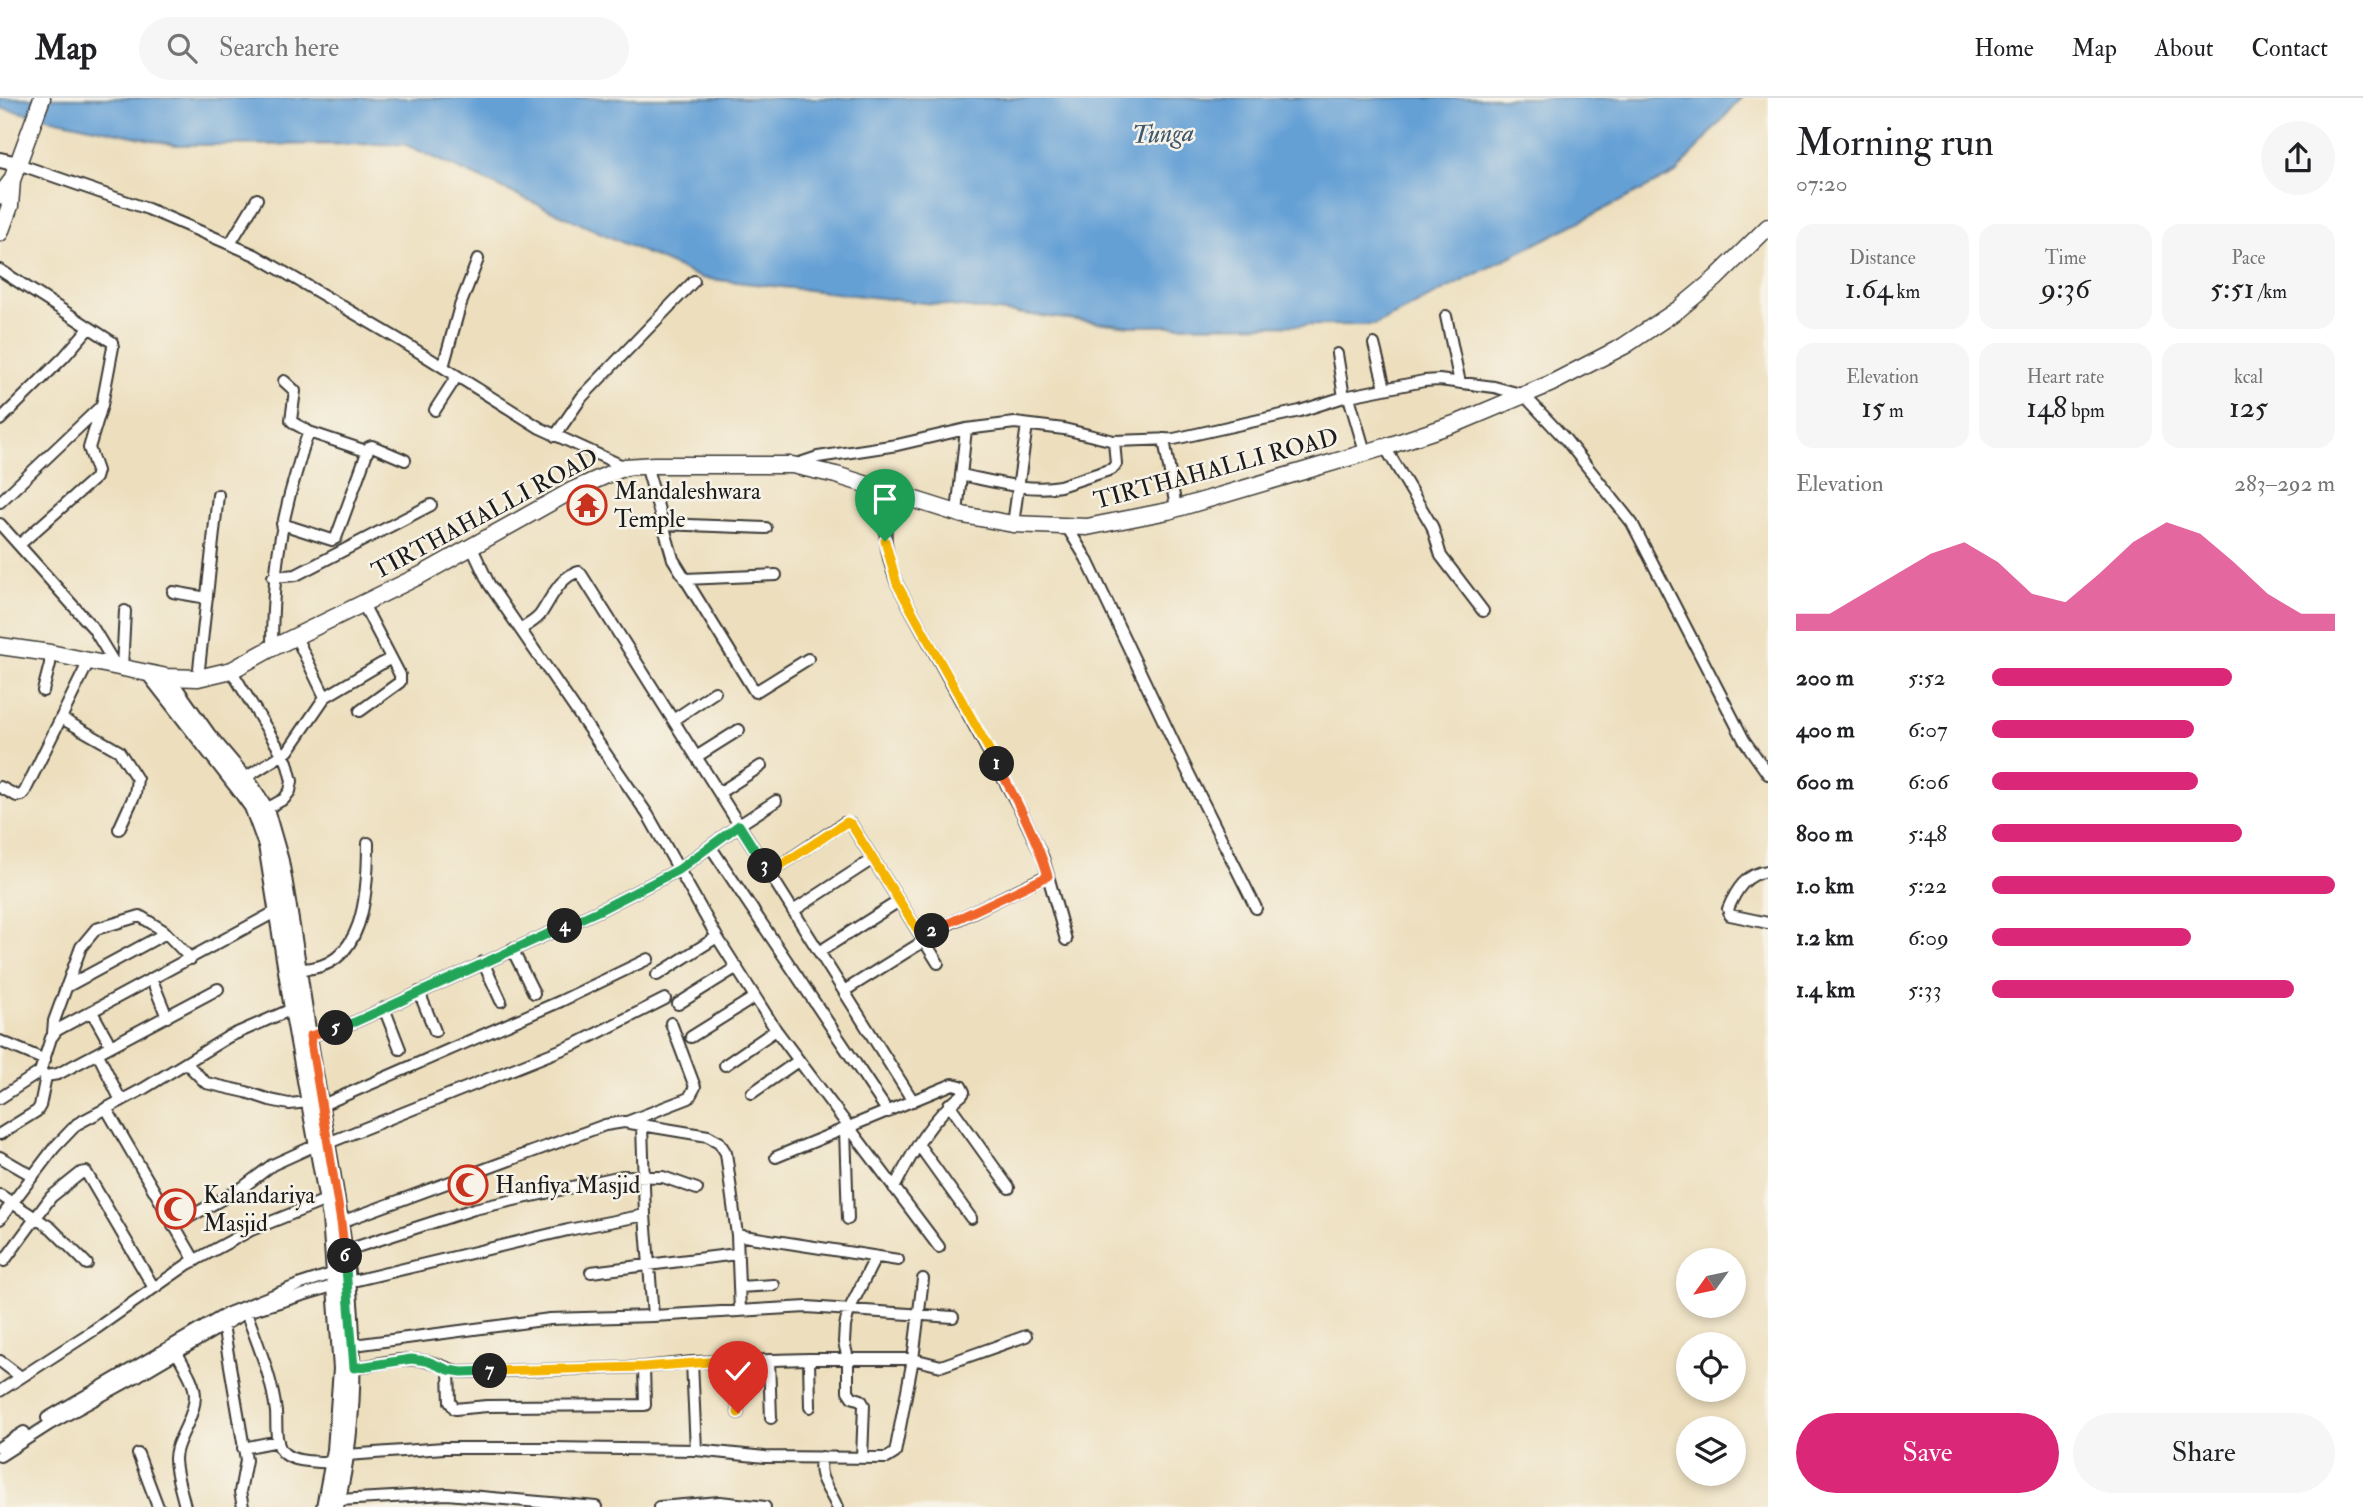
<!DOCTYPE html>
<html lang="en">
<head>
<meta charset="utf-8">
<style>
	:root { --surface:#fff; --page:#f6f6f6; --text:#202124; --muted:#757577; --line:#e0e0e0; --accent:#db2777 }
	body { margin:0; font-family:"IM FELL Double Pica",serif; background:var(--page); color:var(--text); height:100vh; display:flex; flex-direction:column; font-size:26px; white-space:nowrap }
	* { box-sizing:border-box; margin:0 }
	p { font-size:23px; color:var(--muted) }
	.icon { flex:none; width:38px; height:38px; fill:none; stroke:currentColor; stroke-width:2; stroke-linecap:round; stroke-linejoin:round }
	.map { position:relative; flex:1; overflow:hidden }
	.panel { display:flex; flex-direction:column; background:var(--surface); width:595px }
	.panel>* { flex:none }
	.needle { width:46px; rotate:237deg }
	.tools { position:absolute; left:1676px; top:1150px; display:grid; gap:14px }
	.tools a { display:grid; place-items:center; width:70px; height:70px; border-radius:50%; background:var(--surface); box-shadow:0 4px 10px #0003; font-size:35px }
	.pin { position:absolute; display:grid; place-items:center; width:60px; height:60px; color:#fff; margin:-72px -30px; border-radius:50% 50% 50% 0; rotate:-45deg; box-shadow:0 0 7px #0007 }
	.pin .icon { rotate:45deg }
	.km { position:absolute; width:35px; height:35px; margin:-18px; border-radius:50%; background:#222; color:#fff; font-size:19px; line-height:35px; text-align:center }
	.round { display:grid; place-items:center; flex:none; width:74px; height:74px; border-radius:37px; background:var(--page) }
	.head { display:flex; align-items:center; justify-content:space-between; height:119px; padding:0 28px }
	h1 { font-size:38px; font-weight:600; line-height:52px }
	.metrics { display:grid; grid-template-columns:repeat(3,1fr); gap:10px; height:119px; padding:7px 28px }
	.metrics div { display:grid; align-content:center; border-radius:18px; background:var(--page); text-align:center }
	.metrics b { font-size:30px; font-weight:600 }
	.metrics small { font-size:19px; font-weight:400 }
	.metrics p { font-size:19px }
	.chart { height:196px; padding:14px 28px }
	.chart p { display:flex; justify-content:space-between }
	.chart svg { width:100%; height:126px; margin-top:7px; fill:var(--accent); opacity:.7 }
	.cta { display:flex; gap:14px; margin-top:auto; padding:14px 28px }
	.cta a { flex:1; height:80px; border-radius:42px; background:var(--accent); color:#fff; font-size:28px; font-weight:600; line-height:80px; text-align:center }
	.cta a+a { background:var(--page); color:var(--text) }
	ul { padding:0 28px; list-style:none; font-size:23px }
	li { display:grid; grid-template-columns:112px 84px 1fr; align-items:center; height:52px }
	li i { height:18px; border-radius:9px; background:var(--accent) }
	header { display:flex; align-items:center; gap:42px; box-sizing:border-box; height:98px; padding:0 35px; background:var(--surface); border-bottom:2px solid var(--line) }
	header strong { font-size:33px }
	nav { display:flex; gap:38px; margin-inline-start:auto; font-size:24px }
	.search { width:490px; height:63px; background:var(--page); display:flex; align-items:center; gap:18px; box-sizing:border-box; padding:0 24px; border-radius:38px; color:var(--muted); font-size:26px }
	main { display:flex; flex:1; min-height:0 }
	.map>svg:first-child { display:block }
	.water { fill:#65a0d5; stroke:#405e78; stroke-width:2 }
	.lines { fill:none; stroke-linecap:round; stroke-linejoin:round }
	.minor-casing { stroke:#3b3934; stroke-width:14 }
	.major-casing { stroke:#3b3934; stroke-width:18 }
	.highway-casing { stroke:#3b3934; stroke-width:19 }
	.minor { stroke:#fff; stroke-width:10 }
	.major { stroke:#fff; stroke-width:14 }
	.highway { stroke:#fff; stroke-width:16 }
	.split-1-casing { stroke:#fff; stroke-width:14 }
	.split-2-casing { stroke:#fff; stroke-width:14 }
	.split-3-casing { stroke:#fff; stroke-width:14 }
	.split-4-casing { stroke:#fff; stroke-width:14 }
	.split-5-casing { stroke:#fff; stroke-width:14 }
	.split-6-casing { stroke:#fff; stroke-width:14 }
	.split-7-casing { stroke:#fff; stroke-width:14 }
	.split-8-casing { stroke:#fff; stroke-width:14 }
	.split-1 { stroke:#f5b400; stroke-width:9 }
	.split-2 { stroke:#f0652b; stroke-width:9 }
	.split-3 { stroke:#f5b400; stroke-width:9 }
	.split-4 { stroke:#22a559; stroke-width:9 }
	.split-5 { stroke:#22a559; stroke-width:9 }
	.split-6 { stroke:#f0652b; stroke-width:9 }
	.split-7 { stroke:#22a559; stroke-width:9 }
	.split-8 { stroke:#f5b400; stroke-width:9 }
	.labels { text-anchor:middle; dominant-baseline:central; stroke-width:5; stroke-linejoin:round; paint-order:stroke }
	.street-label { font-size:24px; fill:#1c1c1c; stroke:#f7f3e8 }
	.poi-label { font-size:24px; fill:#1c1c1c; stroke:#f7f3e8; text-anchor:start }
	.water-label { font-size:26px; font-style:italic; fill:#3d576f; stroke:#f7f3e8 }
</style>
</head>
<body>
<header>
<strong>Map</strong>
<div class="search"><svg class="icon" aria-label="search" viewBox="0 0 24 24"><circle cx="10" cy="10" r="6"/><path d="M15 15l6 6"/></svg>Search here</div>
<nav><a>Home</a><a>Map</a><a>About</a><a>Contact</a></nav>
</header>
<main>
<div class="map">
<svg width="1768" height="1409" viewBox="0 0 1768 1409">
	<rect width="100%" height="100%" fill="#f7f3e8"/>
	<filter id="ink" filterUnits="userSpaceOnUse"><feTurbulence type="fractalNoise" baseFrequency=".0143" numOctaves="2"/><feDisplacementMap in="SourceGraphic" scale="14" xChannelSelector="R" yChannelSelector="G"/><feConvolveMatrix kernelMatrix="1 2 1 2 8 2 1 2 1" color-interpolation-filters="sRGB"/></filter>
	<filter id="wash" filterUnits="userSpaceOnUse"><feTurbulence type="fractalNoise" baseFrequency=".00686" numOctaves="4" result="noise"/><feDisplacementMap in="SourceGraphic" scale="28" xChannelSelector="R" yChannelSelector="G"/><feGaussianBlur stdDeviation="1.57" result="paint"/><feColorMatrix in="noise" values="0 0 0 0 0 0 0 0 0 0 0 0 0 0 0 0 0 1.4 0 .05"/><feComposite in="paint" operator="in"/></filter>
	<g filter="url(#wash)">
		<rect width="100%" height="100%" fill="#eddfbe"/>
		<!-- water -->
		<path class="water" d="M 0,0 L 1741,0 L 1676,75 L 1375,227 L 1130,228 L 701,180 L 404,46 L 175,47 L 0,10 Z"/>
	</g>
	<g filter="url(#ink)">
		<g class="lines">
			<!-- minor casing -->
			<g class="minor-casing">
				<path id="minor" d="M 18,66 L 148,111 L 255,157 L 403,244 L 540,330 L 625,369
					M 230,146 L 257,101
					M 0,172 L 112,244 L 113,249 L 102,307 L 89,350 L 97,373 L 95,380 L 19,447
					M 1446,218 L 1460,285
					M 1374,246 L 1385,290
					M 1337,256 L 1344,299
					M 443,269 L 460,208 L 478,161
					M 284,283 L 295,293 L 291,322 C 295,328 304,329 309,334 L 366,353
					M 1349,299 L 1365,354
					M 435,312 L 457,278
					M 0,322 L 64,259 L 89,230
					M 555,338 L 582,299 L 694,183
					M 1164,341 L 1176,410
					M 1385,349 L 1432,428 L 1441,458 L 1483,513
					M 646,367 L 673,461 L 755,594 L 808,561
					M 794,367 L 818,359 L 897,347 L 966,331 L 1015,325 L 1064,331 L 1114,343 L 1174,341 L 1300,313 L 1344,299 L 1424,283 L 1439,282 L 1494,289 L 1524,297 L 1566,342 L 1632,425 L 1744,642 L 1768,676
					M 961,377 C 992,383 1028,394 1060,388 L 1112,371 L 1116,366 L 1114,343
					M 891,395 C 883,435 883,447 897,486 L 1022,715 L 1043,760 L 1066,842
					M 0,404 L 98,311
					M 957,415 L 966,331
					M 0,426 L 93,530 L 116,568
					M 282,426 L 332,442 L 336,440 L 369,349 L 372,348 L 405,362
					M 663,426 L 766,430
					M 1013,426 L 1027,327
					M 1067,429 L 1086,460 L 1183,664 L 1256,810
					M 472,450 L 489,486 L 648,717 L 717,839 L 776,932 L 939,1149
					M 273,479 L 296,477 L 431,407
					M 685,481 L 776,477
					M 173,494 L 207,500
					M 521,531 C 528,527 535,523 540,517 C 550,503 560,477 579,474 L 581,476 L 913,1003
					M 296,539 L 325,599
					M 272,550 C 272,490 278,433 296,375 C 300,362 303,347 309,334
					M 122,570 L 125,513
					M 231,572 L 287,664 L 292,683 L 290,693 L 284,701 L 266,711
					M 198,580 L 218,397
					M 43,593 L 50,566 L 50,555
					M 360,613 L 400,584 L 400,577 L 363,506
					M 61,620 L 119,653 L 137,681 L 135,696 L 119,731
					M 673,622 L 715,594
					M 696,659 L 739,632
					M 245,680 L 288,653 L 325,599 L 391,560
					M 0,689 L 17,698 L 22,697 L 25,693 L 89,563
					M 719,695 L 761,668
					M 710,748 L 888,1014
					M 1768,773 C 1746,775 1736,792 1728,811 L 1730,817 L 1768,825
					M 769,775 L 844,725 L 851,726 L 938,865
					M 793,813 L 873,761
					M 922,839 L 1048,777
					M 512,851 L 534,895
					M 819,854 L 899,803
					M 483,864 L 501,903
					M 300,871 C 365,872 368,793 368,745
					M 657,877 L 717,839
					M 152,882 L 167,919
					M 66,889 L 166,835
					M 844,893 L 924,843
					M 419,894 L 435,933
					M 678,906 L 737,869
					M 384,910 L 400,951
					M 92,914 L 111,948
					M 53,935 L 54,923 L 81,849 L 96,831 L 140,818 L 164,833 L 191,861
					M 310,938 L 355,924 L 598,813 L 678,772 L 739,727 L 776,703
					M 691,939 L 755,899
					M 0,943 L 45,962
					M 98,956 L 121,1003
					M 186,965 L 206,985 L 246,994 L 270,1002 L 289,1006 L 309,1004
					M 725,967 L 776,932
					M 40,974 L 46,978 L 58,976 L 218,891
					M 752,995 L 798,963
					M 0,1000 L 40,974 L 51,940 L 57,932 L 277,813
					M 949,1006 L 1009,1090
					M 320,1008 L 561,903 L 648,861
					M 106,1010 L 195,1163
					M 627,1024 L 689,1000 L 695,989 L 671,925
					M 642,1028 L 645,1117 L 653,1218
					M 845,1032 L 848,1121
					M 0,1036 L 37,1013 L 40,1008 L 46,978
					M 328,1045 L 578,945 L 665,901
					M 918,1046 L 971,1120
					M 0,1059 L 33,1078
					M 776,1059 L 953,986 L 961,988 L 964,994 L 962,997 C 929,1022 913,1054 894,1090
					M 0,1097 L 51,1130 L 87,1166
					M 0,1121 L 54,1050 L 77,1026 L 143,991 L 228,939 L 292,911
					M 341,1124 L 605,1027 L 624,1024 L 708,1038 L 719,1044 L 726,1055 L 737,1137 L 740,1213
					M 173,1128 L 242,1090 L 272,1067 L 316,1047
					M 737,1137 L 898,1162
					M 344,1153 L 474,1111 L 622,1078 L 663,1079 L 697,1091
					M 4,1163 L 51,1099 L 81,1075 L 86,1074 L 154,1190
					M 591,1174 L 737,1156
					M 739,1189 L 774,1187
					M 246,1214 C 258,1247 272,1279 276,1314 C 277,1327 274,1348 285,1356 C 296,1365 319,1363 333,1365
					M 223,1227 L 246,1362 L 240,1394 L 243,1409
					M 354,1247 L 550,1221 L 653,1218 L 807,1209 L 953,1219
					M 177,1255 C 197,1291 202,1296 183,1335 C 179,1344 175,1351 175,1361 C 175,1376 182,1394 185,1409
					M 809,1261 L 810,1309
					M 734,1262 L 738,1315
					M 769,1262 L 771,1320
					M 0,1263 L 21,1279
					M 692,1264 L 696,1352
					M 354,1270 C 377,1267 403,1258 425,1263 C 438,1265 449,1272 462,1274 L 644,1269 L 692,1264 L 809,1261 L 913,1261 L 941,1268 L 1026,1238
					M 449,1272 L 450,1304 L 455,1311 L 487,1308 L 645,1307 L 644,1269
					M 0,1293 L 94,1232 L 188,1166 L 251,1132 L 326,1102
					M 47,1320 L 226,1216 L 301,1186 L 338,1174
					M 0,1349 L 24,1334
					M 243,1350 L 278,1343
					M 138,1356 L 158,1409
					M 347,1357 L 444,1350 L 549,1350 L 696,1352 L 765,1359 L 887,1360 L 895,1355 L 913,1261 L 923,1181
					M 0,1358 L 50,1326 L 139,1277 L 246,1214 L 336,1187 L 568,1132 L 645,1117
					M 822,1359 C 815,1379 830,1391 837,1409
					M 862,1360 L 864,1307 L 861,1302 L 852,1299 L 848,1293 L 848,1261 L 844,1244 L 845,1228 L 849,1212 L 875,1160
					M 338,1402 L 447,1396 L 596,1409
					M 659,1409 L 720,1404 L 765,1409"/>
			</g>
			<!-- major casing -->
			<g class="major-casing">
				<path id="major" d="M 0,62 L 18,66
					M 150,577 L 242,695 L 252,709 L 266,747 L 292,911 L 330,1120 L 341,1271 L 335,1352 L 324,1409
					M 167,579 L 208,637 L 252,689 L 266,711 L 281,763 C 296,845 306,927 321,1009 C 345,1145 370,1272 336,1409"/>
			</g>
			<!-- highway casing -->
			<g class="highway-casing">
				<path id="highway" d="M 0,98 L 12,82 L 42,0
					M 0,135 L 10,108 L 12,82
					M 0,548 L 50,555 L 167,579 L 198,580 L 232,572 L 272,550 L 421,477 L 573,392 L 625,369 L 654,367 L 792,367 L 836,377 L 963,417 L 1013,426 L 1087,429 L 1168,413 L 1385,349 L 1460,324 L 1550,286 L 1624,248 L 1679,211 L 1715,181 L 1768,129"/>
			</g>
			<!-- minor -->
			<use href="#minor" class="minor"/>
			<!-- major -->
			<use href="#major" class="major"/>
			<!-- highway -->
			<use href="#highway" class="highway"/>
		</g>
	</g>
	<g class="lines" filter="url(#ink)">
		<!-- split-1 casing -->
		<g class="split-1-casing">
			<path id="split-1" d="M 885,443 L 897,486 L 997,666"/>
		</g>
		<!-- split-2 casing -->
		<g class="split-2-casing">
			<path id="split-2" d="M 932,833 L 1048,778 C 1036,738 1016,702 997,666"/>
		</g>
		<!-- split-3 casing -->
		<g class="split-3-casing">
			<path id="split-3" d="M 765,768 L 769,775 L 847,724 L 851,726 L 922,839 L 932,833"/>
		</g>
		<!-- split-4 casing -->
		<g class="split-4-casing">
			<path id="split-4" d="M 565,828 L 598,813 L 678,772 L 739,727 L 765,768"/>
		</g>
		<!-- split-5 casing -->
		<g class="split-5-casing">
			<path id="split-5" d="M 336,930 L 355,924 L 565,828"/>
		</g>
		<!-- split-6 casing -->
		<g class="split-6-casing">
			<path id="split-6" d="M 336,930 L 310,938 L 341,1124 L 345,1158"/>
		</g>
		<!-- split-7 casing -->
		<g class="split-7-casing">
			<path id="split-7" d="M 345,1158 L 354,1270 L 411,1261 L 427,1263 L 449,1272 L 462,1274 L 490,1273"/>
		</g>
		<!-- split-8 casing -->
		<g class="split-8-casing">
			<path id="split-8" d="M 490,1273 L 644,1269 L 734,1262 L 738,1315"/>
		</g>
		<!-- split-1 -->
		<use href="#split-1" class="split-1"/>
		<!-- split-2 -->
		<use href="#split-2" class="split-2"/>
		<!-- split-3 -->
		<use href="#split-3" class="split-3"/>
		<!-- split-4 -->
		<use href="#split-4" class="split-4"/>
		<!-- split-5 -->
		<use href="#split-5" class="split-5"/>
		<!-- split-6 -->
		<use href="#split-6" class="split-6"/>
		<!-- split-7 -->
		<use href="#split-7" class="split-7"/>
		<!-- split-8 -->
		<use href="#split-8" class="split-8"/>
	</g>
	<!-- icons -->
	<defs>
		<g id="temple-ring" transform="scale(2.0125)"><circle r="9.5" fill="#f7f3e8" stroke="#c8321e" stroke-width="1.5"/><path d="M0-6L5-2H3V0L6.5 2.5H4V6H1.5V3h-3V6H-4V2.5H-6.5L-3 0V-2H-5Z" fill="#c8321e"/></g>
		<g id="mosque-ring" transform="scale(2.0125)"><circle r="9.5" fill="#f7f3e8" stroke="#c8321e" stroke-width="1.5"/><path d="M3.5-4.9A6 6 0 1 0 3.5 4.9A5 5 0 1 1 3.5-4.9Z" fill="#c8321e"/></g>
	</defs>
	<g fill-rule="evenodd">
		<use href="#temple-ring" x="587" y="407"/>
		<use href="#mosque-ring" x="468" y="1087"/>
		<use href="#mosque-ring" x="176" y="1111"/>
	</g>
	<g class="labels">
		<!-- street labels -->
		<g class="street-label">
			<text transform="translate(1216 371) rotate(-15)">TIRTHAHALLI ROAD</text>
			<text transform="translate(485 416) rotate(-28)">TIRTHAHALLI ROAD</text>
		</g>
		<!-- poi labels -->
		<g class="poi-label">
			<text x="614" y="393">Mandaleshwara<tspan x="614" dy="28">Temple</tspan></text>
			<text x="495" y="1087">Hanfiya Masjid</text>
			<text x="203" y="1097">Kalandariya<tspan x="203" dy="28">Masjid</tspan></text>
		</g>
		<!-- water labels -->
		<g class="water-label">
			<text transform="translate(1163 36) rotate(-2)">Tunga</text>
		</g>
	</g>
</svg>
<div class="tools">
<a><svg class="needle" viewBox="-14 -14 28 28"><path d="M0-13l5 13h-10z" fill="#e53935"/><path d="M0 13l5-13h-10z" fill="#757577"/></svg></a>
<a><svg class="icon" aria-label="locate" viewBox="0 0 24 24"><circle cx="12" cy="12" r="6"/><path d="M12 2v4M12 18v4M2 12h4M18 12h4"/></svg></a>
<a><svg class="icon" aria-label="layers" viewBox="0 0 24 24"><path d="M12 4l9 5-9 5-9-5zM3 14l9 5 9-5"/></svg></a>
</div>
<div class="pin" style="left:885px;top:443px;background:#1e9e55"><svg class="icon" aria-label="arrive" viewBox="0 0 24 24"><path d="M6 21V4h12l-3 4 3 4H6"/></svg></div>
<div class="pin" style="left:738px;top:1315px;background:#d93025"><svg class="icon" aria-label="check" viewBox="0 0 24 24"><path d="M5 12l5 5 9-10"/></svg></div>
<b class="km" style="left:997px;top:666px">1</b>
<b class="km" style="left:932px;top:833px">2</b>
<b class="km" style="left:765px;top:768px">3</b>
<b class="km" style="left:565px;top:828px">4</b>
<b class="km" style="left:336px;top:930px">5</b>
<b class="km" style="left:345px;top:1158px">6</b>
<b class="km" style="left:490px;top:1273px">7</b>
</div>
<section class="panel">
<div class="head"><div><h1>Morning run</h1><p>07:20</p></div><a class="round"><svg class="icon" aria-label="share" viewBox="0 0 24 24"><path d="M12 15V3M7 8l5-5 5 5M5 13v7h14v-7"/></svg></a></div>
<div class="metrics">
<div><p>Distance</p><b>1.64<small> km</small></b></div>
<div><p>Time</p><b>9:36</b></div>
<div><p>Pace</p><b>5:51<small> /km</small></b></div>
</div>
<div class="metrics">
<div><p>Elevation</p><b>15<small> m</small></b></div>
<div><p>Heart rate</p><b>148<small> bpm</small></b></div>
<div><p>kcal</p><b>125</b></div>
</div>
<div class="chart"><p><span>Elevation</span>283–292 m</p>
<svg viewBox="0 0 160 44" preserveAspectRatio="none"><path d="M0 44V38L10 38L20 31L30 24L40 17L50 13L60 20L70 31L80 34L90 24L100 13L110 6L120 10L130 20L140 31L150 38L160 38V44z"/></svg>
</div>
<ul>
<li><b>200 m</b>5:52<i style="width:70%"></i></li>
<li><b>400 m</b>6:07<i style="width:59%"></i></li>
<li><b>600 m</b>6:06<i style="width:60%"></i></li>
<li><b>800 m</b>5:48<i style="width:73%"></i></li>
<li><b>1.0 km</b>5:22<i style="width:100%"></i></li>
<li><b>1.2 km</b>6:09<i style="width:58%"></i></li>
<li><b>1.4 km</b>5:33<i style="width:88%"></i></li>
</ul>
<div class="cta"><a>Save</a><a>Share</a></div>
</section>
</main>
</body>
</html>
